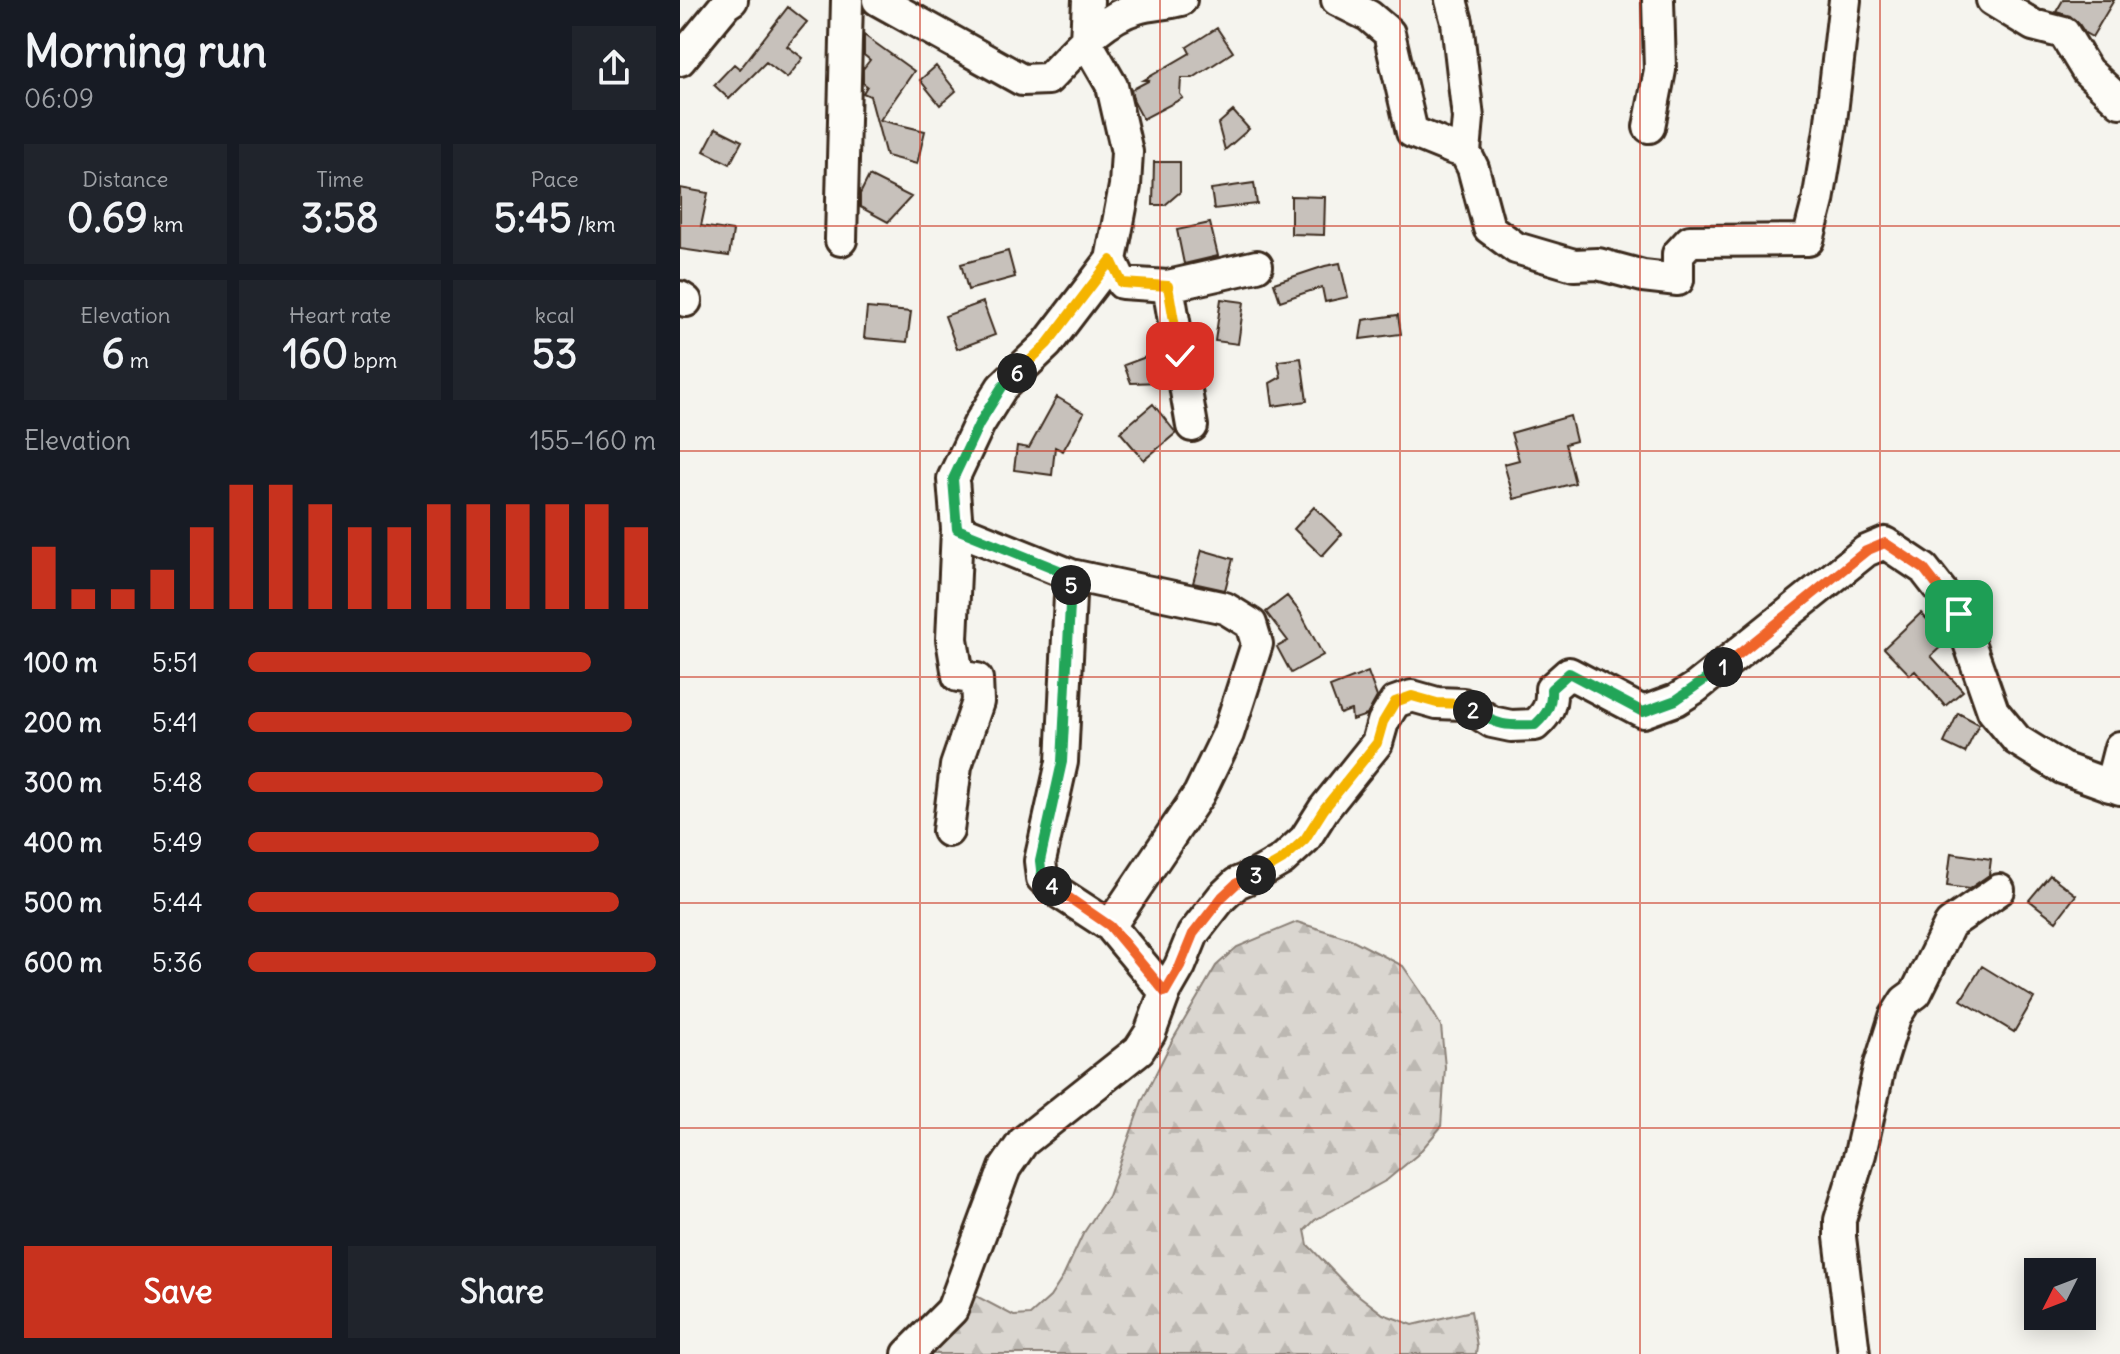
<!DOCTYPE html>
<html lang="en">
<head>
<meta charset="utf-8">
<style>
	:root { --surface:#171b24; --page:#20242c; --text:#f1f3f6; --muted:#9ea1a6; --accent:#c8321e }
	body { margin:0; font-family:Delius,sans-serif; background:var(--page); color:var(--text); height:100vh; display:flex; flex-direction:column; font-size:30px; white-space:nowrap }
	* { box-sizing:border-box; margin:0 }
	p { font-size:26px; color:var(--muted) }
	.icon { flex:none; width:44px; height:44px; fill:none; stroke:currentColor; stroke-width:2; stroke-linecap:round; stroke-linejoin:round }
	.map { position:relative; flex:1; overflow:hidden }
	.side { display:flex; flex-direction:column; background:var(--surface); width:680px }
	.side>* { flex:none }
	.needle { width:52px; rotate:228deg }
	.buttons { position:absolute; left:1344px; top:1258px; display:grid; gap:16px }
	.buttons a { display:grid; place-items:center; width:72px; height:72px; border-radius:0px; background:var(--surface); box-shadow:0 4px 20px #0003; font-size:40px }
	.pin { position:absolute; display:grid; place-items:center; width:68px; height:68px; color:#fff; margin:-34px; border-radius:16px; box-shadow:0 4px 12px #0006 }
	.km { position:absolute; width:40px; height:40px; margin:-20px; border-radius:50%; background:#222; color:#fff; font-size:22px; line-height:40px; text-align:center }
	.round { display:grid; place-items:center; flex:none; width:84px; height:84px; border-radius:0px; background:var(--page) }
	.summary { display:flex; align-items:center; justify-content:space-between; height:136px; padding:0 24px }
	h1 { font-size:44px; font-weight:800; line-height:60px }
	.figures { display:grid; grid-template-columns:repeat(3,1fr); gap:12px; height:136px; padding:8px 24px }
	.figures div { display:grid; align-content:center; border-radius:0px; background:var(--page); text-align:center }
	.figures b { font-size:40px; font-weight:800 }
	.figures small { font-size:22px; font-weight:400 }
	.figures p { font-size:22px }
	.chart { height:224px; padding:16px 24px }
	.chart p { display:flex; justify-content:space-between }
	.chart svg { width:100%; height:144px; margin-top:8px; stroke:var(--accent); stroke-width:6 }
	.primary-button { display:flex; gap:16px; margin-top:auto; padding:16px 24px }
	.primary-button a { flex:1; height:92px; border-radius:0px; background:var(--accent); color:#fff; font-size:32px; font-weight:800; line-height:92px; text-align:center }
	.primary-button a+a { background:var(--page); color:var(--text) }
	ul { padding:0 24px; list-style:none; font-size:26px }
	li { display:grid; grid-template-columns:128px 96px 1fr; align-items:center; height:60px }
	li i { height:20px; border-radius:10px; background:var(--accent) }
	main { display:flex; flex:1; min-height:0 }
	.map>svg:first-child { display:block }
	.forest { fill:url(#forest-firs); stroke:#8a8077; stroke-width:2 }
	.building { fill:#c7c1bb; stroke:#3b2a1e; stroke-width:2 }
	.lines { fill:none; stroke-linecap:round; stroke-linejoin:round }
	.minor-casing { stroke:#3b2a1e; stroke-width:36 }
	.minor { stroke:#fdfcf7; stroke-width:30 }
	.split-1-casing { stroke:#fff; stroke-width:16 }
	.split-2-casing { stroke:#fff; stroke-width:16 }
	.split-3-casing { stroke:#fff; stroke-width:16 }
	.split-4-casing { stroke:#fff; stroke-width:16 }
	.split-5-casing { stroke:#fff; stroke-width:16 }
	.split-6-casing { stroke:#fff; stroke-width:16 }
	.split-7-casing { stroke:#fff; stroke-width:16 }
	.split-1 { stroke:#f0652b; stroke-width:10 }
	.split-2 { stroke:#22a559; stroke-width:10 }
	.split-3 { stroke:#f5b400; stroke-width:10 }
	.split-4 { stroke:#f0652b; stroke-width:10 }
	.split-5 { stroke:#22a559; stroke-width:10 }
	.split-6 { stroke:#22a559; stroke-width:10 }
	.split-7 { stroke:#f5b400; stroke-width:10 }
	.grid { fill:none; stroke:#c8321e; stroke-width:2; stroke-opacity:0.55 }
</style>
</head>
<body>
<main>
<section class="side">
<div class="summary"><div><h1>Morning run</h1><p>06:09</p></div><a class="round"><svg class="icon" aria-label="share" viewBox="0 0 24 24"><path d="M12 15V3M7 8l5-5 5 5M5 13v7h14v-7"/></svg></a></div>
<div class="figures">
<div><p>Distance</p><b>0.69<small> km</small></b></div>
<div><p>Time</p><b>3:58</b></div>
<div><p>Pace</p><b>5:45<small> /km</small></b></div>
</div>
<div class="figures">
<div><p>Elevation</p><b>6<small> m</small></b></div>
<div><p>Heart rate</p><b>160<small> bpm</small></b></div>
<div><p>kcal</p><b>53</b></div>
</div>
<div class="chart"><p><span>Elevation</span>155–160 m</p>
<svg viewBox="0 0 160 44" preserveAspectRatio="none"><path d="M5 44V25M15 44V38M25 44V38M35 44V32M45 44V19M55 44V6M65 44V6M75 44V12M85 44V19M95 44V19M105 44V12M115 44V12M125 44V12M135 44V12M145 44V12M155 44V19"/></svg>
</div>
<ul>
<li><b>100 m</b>5:51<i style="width:84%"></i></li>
<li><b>200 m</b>5:41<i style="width:94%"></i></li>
<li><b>300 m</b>5:48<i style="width:87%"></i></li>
<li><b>400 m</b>5:49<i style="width:86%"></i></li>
<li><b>500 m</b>5:44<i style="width:91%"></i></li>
<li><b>600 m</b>5:36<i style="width:100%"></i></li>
</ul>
<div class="primary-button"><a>Save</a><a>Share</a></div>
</section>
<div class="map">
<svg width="1440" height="1354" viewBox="0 0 1440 1354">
	<defs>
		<pattern id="forest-firs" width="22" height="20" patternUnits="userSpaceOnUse" patternTransform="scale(2)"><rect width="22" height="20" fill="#dad6d0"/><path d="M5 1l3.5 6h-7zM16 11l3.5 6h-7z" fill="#bcb8b2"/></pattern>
	</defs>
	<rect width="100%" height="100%" fill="#f5f4ee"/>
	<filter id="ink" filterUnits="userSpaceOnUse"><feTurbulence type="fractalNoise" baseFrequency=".0125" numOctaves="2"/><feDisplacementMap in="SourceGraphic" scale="16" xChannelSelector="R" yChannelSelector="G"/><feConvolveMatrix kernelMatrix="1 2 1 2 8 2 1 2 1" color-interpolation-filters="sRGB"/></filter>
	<g filter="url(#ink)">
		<!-- forest -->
		<path class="forest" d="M 617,922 L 671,939 L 723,966 L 741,992 L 761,1026 L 765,1067 L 761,1127 L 737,1155 L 707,1180 L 635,1220 L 625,1230 L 628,1245 L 669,1288 L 703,1314 L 733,1325 L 791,1311 L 797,1346 L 796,1354 L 228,1354 L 281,1288 L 334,1316 L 350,1315 L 370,1297 L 383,1277 L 403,1234 L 428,1196 L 462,1101 L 492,1041 L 536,966 L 557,947 Z"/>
		<!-- building -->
		<path class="building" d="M 1383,0 L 1434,0 L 1412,37 L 1405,33 L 1399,24 L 1390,16 L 1376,12 Z
			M 108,7 L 127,22 L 107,46 L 123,58 L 107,78 L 86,62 L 49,99 L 34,85 L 54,64 L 60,69 Z
			M 537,28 L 553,52 L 513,78 L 501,78 L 500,94 L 503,98 L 463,119 L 454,102 L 451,90 L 470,80 L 464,80 L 510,53 L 507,47 Z
			M 184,35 L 234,71 L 200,120 L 245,131 L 237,164 L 206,156 L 190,96 L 183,93 L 187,86 L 183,83 L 183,69 L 190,60 L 184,55 Z
			M 256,66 L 276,91 L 260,105 L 240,80 Z
			M 553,111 L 569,129 L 545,150 L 538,124 Z
			M 36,128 L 62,141 L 50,164 L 24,151 Z
			M 474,162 L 500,162 L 500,192 L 485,205 L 473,205 Z
			M 189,176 L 231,197 L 208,222 L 180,207 L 180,194 Z
			M 574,183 L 577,204 L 534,209 L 531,189 Z
			M 0,188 L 28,193 L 21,226 L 53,231 L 49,256 L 0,249 Z
			M 611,196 L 645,197 L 644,235 L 611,234 Z
			M 530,223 L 538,256 L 504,264 L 497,230 Z
			M 328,251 L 335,277 L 288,290 L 281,264 Z
			M 660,263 L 668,297 L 645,302 L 642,287 L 600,301 L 594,283 L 645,266 Z
			M 541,299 L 564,302 L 558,344 L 535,341 Z
			M 303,302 L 315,335 L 277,349 L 265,316 Z
			M 187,308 L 231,312 L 227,342 L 184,338 Z
			M 718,315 L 721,334 L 680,339 L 683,320 Z
			M 474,354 L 483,361 L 486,378 L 482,382 L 451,383 L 444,365 Z
			M 621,358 L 627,401 L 593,406 L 590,383 L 601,377 L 598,361 Z
			M 377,397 L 404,413 L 383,451 L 375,447 L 372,475 L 334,470 L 337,446 L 349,448 Z
			M 473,404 L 496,433 L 464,460 L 440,432 Z
			M 890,416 L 896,441 L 885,444 L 895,483 L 834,499 L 824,464 L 839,460 L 831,433 Z
			M 634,507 L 662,534 L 642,556 L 614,529 Z
			M 522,550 L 553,559 L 545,590 L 513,583 Z
			M 607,596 L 620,612 L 643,655 L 611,673 L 597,647 L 608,641 L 586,612 Z
			M 1241,613 L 1267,641 L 1251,656 L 1283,691 L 1265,706 L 1235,671 L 1230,675 L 1204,648 Z
			M 688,672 L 697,697 L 687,715 L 672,720 L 671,710 L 660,714 L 650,687 Z
			M 1278,713 L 1299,724 L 1285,753 L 1264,743 Z
			M 1271,853 L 1311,859 L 1309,875 L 1289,889 L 1267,886 Z
			M 1370,875 L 1396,895 L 1376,921 L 1349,900 Z
			M 1302,966 L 1354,998 L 1334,1032 L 1281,1000 Z"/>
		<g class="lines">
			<!-- minor casing -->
			<g class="minor-casing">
				<path id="minor" d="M 198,0 L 342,80 L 368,79 C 394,53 420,19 457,8 C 471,4 486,4 501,0
					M 408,0 L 406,41 L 432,86 L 447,152 L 445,186 L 431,260 L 367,344 L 322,387 L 299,424 L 273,479 L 277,529 L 391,575 L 545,608 L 571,624 L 577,644 L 548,734 L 519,794 L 430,926
					M 657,0 L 689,16 L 709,33 L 732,132 L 774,149 L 785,152
					M 771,0 L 777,22 L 788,118 L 785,152 L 793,168 L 809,228 L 836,248 L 894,265 L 918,264 L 963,276 L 998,280 L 998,254 L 1010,241 L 1128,240 L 1138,201 L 1150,130 L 1165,0
					M 1312,0 L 1353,25 L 1384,33 L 1407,71 L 1440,102
					M 0,60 L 46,4 L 52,0
					M 969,127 L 980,70 L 978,0
					M 161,240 L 167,0
					M 431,260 L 442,283 L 488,286 L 577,266
					M 488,286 L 512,426
					M 0,297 L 6,301
					M 391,575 L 382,762 L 360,861 L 362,878 L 381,894 L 430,926 L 485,992
					M 1430,786 L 1440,747
					M 268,831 L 276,766 L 298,702 L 297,679 L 278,676 L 272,639 L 277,529
					M 228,1354 L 272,1310 L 325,1168 L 343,1142 L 459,1050 L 470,1033 L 485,992 L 500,966 L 513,934 L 542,897 L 557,883 L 576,875 L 602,860 L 625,839 L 644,809 L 697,743 L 703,722 L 715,702 L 732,696 L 757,703 L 783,704 L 812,722 L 831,726 L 855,725 C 867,714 872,706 871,689 L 889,673 L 963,712 L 996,700 L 1015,688 L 1186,551 L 1205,543 L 1244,569 L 1279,614 L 1313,711 L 1337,740 L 1382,768 L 1440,789
					M 1174,1354 L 1160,1237 L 1160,1220 L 1180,1154 L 1199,1068 L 1215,1017 L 1225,1001 L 1236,993 L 1270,924 L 1319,890"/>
			</g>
			<!-- minor -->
			<use href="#minor" class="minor"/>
		</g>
	</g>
	<g class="lines" filter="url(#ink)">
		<!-- split-1 casing -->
		<g class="split-1-casing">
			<path id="split-1" d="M 1043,667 L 1186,551 L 1205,543 L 1244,569 L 1279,614"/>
		</g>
		<!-- split-2 casing -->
		<g class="split-2-casing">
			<path id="split-2" d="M 793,710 C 818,726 826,726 855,725 C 867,714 872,706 871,689 L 889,673 L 963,712 L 996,700 L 1043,667"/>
		</g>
		<!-- split-3 casing -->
		<g class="split-3-casing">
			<path id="split-3" d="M 576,875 L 602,860 L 625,839 L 644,809 L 697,743 L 703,722 L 715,702 L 732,696 L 757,703 L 783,704 L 793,710"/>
		</g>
		<!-- split-4 casing -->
		<g class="split-4-casing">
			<path id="split-4" d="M 372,886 L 430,926 L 485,992 L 500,966 L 513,934 L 542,897 L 557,883 L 576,875"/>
		</g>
		<!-- split-5 casing -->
		<g class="split-5-casing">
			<path id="split-5" d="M 372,886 L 362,878 L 360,861 L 382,762 L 391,585"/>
		</g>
		<!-- split-6 casing -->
		<g class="split-6-casing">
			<path id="split-6" d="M 337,373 L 322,387 L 299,424 L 273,479 L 277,529 L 391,575 L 391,585"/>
		</g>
		<!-- split-7 casing -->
		<g class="split-7-casing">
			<path id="split-7" d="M 337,373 L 367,344 L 431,260 L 442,283 L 488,286 L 500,356"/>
		</g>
		<!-- split-1 -->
		<use href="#split-1" class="split-1"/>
		<!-- split-2 -->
		<use href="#split-2" class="split-2"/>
		<!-- split-3 -->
		<use href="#split-3" class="split-3"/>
		<!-- split-4 -->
		<use href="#split-4" class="split-4"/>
		<!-- split-5 -->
		<use href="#split-5" class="split-5"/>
		<!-- split-6 -->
		<use href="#split-6" class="split-6"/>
		<!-- split-7 -->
		<use href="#split-7" class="split-7"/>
	</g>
	<!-- grid -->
	<path class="grid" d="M 240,0 L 240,1354M 480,0 L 480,1354M 720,0 L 720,1354M 960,0 L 960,1354M 1200,0 L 1200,1354M 0,226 L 1440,226M 0,451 L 1440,451M 0,677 L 1440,677M 0,903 L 1440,903M 0,1128 L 1440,1128"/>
</svg>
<div class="buttons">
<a><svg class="needle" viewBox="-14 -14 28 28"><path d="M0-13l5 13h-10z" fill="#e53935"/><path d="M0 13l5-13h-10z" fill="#9ea1a6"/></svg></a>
</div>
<div class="pin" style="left:1279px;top:614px;background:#1e9e55"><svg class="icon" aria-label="arrive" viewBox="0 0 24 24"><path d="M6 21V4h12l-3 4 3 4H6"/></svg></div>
<div class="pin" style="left:500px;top:356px;background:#d93025"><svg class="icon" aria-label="check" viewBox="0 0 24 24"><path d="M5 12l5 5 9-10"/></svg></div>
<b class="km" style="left:1043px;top:667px">1</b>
<b class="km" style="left:793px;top:710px">2</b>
<b class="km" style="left:576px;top:875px">3</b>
<b class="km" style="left:372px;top:886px">4</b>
<b class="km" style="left:391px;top:585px">5</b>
<b class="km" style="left:337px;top:373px">6</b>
</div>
</main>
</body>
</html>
